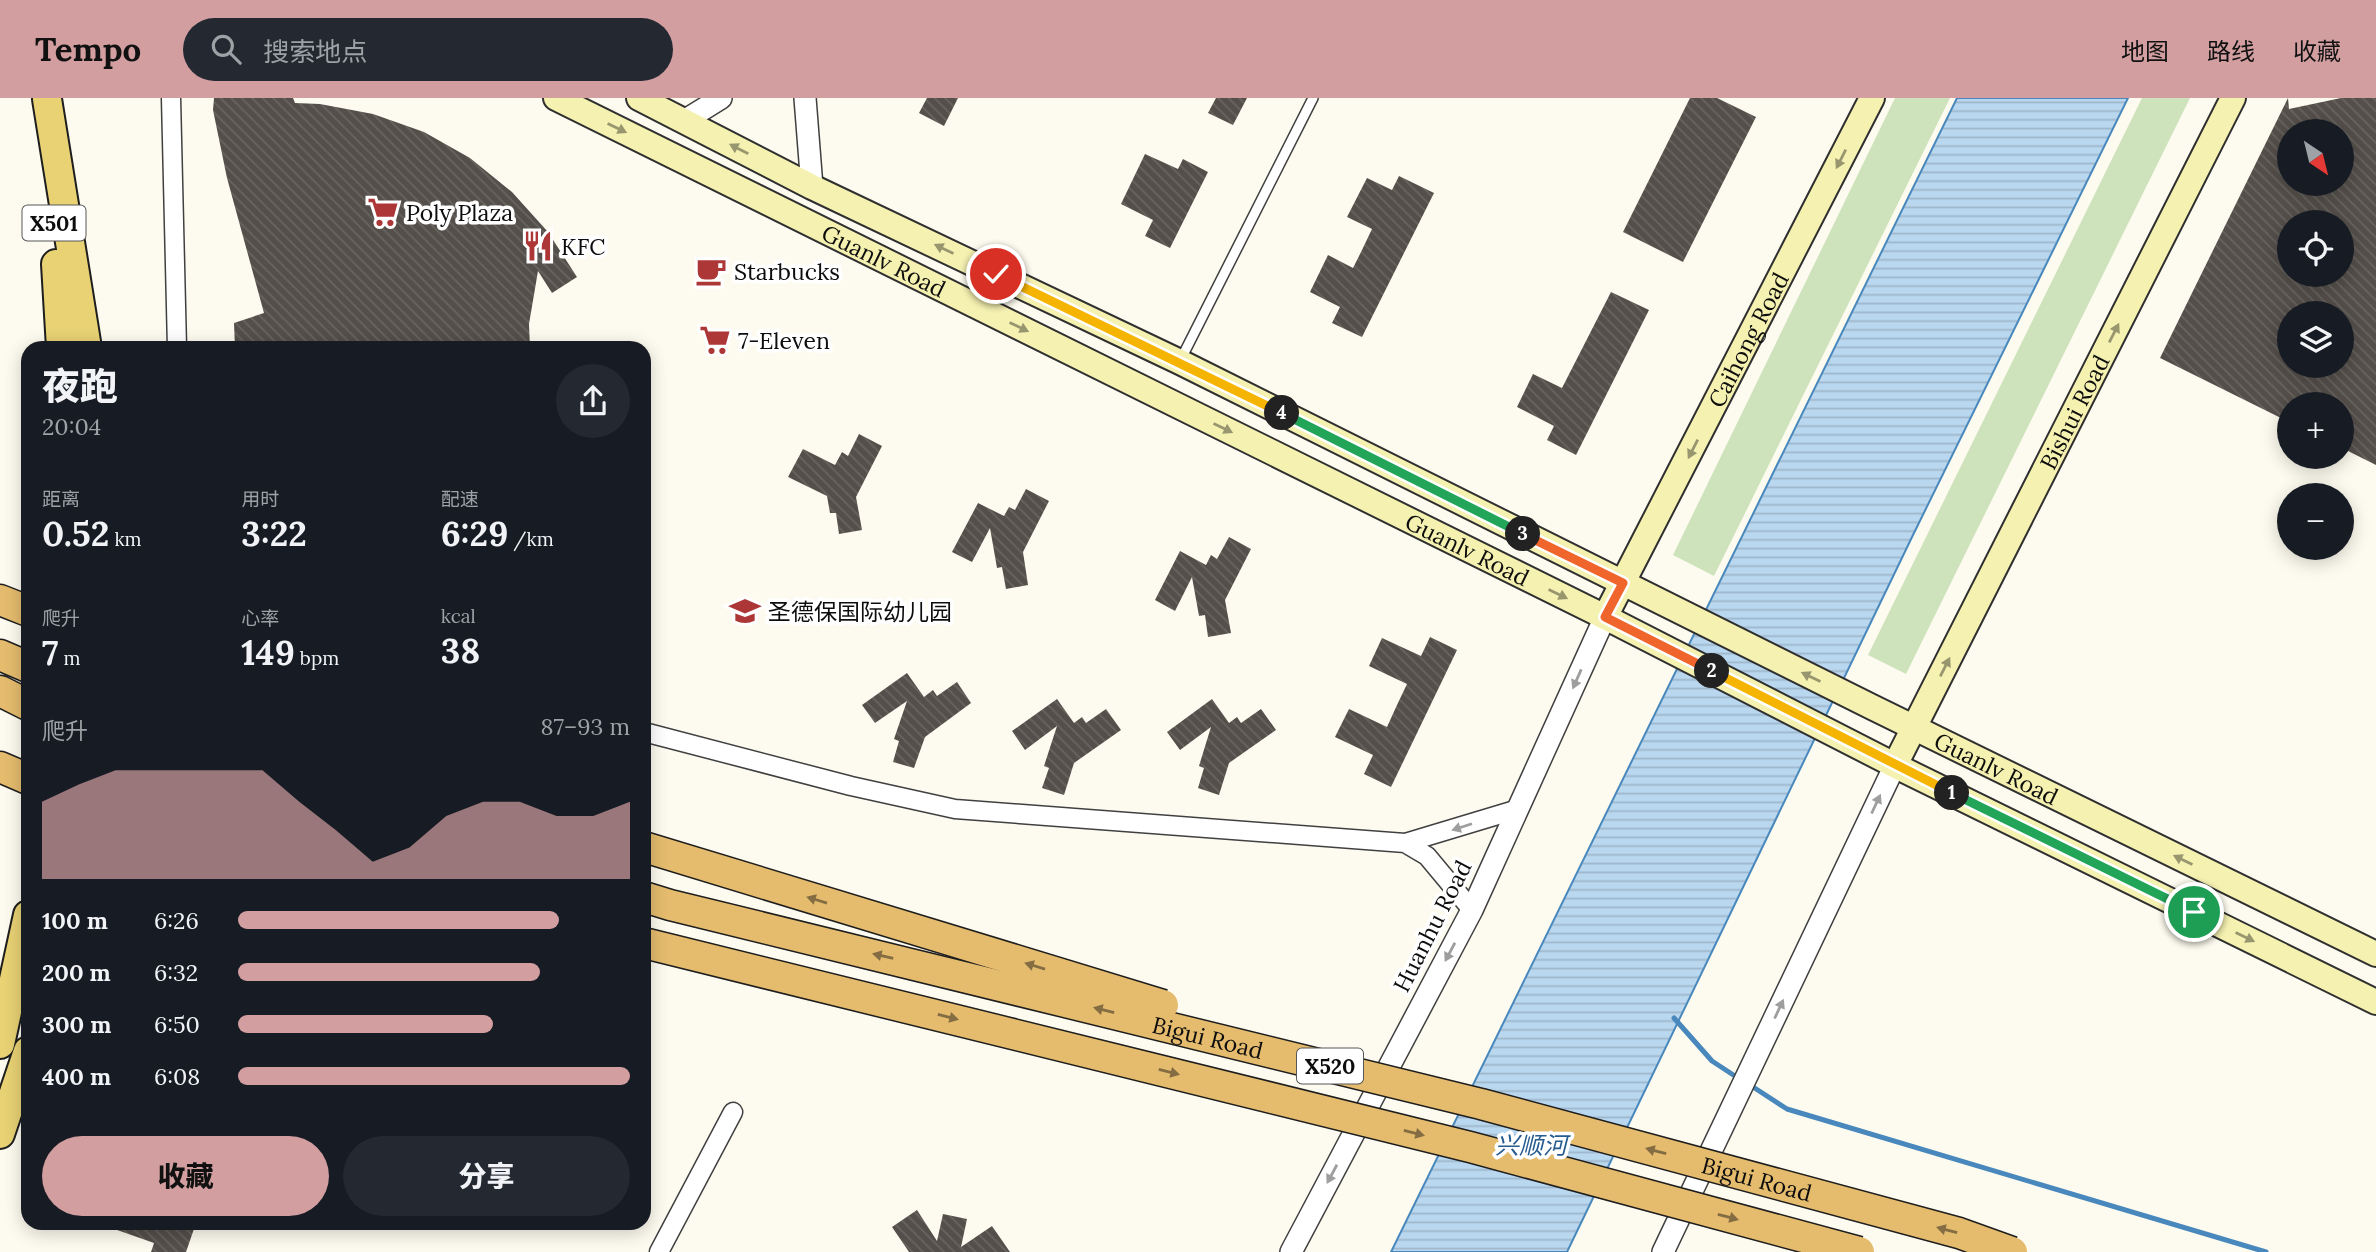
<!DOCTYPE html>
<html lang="zh">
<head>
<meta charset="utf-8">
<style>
	:root { --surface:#171b24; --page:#242831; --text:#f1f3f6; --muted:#9ea1a6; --accent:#d29ea0 }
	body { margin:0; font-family:Lora,"Noto Sans SC",serif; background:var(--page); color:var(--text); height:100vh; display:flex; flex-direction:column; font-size:26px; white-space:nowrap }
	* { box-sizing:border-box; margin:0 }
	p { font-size:23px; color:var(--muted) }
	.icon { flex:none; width:38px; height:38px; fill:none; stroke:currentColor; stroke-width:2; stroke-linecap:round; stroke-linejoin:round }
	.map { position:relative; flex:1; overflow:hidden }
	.drawer { position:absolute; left:21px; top:243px; width:630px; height:889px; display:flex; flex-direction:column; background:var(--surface); border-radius:21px; box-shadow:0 4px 18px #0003 }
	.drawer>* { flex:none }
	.needle { width:46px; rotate:145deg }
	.controls { position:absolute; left:2277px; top:21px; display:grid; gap:14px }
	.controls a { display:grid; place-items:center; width:77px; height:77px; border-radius:50%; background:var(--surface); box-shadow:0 4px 18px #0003; font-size:35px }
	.pin { position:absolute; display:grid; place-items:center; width:60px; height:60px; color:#fff; margin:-30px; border:4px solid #fff; border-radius:50%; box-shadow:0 2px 7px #0007 }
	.km { position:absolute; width:35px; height:35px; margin:-18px; border-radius:50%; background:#222; color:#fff; font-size:19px; line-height:35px; text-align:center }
	.round { display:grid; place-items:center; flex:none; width:74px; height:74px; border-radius:37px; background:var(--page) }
	.summary { display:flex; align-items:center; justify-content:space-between; height:119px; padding:0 21px }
	h1 { font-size:38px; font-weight:800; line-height:52px }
	.figures { display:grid; grid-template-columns:repeat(3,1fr); gap:10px; height:119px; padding:7px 21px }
	.figures div { display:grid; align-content:center }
	.figures b { font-size:35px; font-weight:800 }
	.figures small { font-size:19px; font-weight:400 }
	.figures p { font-size:19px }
	.chart { height:196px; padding:14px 21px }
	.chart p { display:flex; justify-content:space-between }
	.chart svg { width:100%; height:126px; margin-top:7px; fill:var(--accent); opacity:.7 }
	.button { display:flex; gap:14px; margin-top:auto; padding:14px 21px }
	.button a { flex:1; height:80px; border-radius:42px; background:var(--accent); color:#111; font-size:28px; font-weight:800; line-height:80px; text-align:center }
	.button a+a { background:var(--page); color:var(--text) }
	ul { padding:0 21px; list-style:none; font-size:23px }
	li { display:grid; grid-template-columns:112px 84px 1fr; align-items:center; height:52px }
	li i { height:18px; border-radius:9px; background:var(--accent) }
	header { display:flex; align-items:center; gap:42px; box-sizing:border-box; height:98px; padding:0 35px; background:var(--accent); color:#111 }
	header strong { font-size:33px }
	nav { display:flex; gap:38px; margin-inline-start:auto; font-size:24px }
	.search { width:490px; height:63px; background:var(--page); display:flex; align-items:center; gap:18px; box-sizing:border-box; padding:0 24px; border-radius:38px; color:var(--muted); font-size:26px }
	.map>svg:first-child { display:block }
	.park { fill:#cee3bc }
	.water { fill:url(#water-rules); stroke:#4988bc; stroke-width:2 }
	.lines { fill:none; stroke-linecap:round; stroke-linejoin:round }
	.stream { stroke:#4988bc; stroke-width:5 }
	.building { fill:url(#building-back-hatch); fill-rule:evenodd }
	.service-casing { stroke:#404040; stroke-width:12 }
	.minor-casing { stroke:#404040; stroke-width:21 }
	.tertiary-casing { stroke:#404040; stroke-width:24 }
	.secondary-casing { stroke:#2f2f2f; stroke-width:28 }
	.primary-casing { stroke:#1e1e1e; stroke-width:32 }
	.trunk-casing { stroke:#1e1e1e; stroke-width:33 }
	.service { stroke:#fff; stroke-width:9 }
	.minor { stroke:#fff; stroke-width:18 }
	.tertiary { stroke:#fff; stroke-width:21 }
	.secondary { stroke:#f5f1b1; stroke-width:24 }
	.primary { stroke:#e8d274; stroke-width:28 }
	.trunk { stroke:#e5bc6e; stroke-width:30 }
	.trunk-bridge-casing { stroke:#1e1e1e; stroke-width:33; stroke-linecap:butt }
	.trunk-bridge { stroke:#e5bc6e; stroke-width:30 }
	.oneway { fill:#98966f }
	.oneway2 { fill:#9e9e9e }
	.oneway3 { fill:#846d42 }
	.split-1-casing { stroke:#fff; stroke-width:14 }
	.split-2-casing { stroke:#fff; stroke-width:14 }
	.split-3-casing { stroke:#fff; stroke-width:14 }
	.split-4-casing { stroke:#fff; stroke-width:14 }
	.split-5-casing { stroke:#fff; stroke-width:14 }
	.split-1 { stroke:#22a559; stroke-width:9 }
	.split-2 { stroke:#f5b400; stroke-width:9 }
	.split-3 { stroke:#f0652b; stroke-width:9 }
	.split-4 { stroke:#22a559; stroke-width:9 }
	.split-5 { stroke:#f5b400; stroke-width:9 }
	.labels { text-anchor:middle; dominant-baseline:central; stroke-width:7; stroke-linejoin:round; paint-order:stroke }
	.shield { fill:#fff; stroke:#565656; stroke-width:2 }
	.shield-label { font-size:21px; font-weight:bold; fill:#0d0d0d }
	.poi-label { font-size:23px; fill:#0d0d0d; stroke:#fff; text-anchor:start }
	.street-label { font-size:23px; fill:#0d0d0d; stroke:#fff }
	.water-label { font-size:24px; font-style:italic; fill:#255b8f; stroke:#fff }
</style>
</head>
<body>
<header>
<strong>Tempo</strong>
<div class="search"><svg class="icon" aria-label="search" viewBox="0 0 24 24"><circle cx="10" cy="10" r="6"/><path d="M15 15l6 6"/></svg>搜索地点</div>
<nav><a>地图</a><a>路线</a><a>收藏</a></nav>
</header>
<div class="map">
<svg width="2376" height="1154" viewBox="0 0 2376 1154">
	<defs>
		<pattern id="water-rules" width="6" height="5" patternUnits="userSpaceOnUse" patternTransform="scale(1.75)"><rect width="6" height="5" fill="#b9d7ee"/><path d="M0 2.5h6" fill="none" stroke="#9eb7cb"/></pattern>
		<pattern id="building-back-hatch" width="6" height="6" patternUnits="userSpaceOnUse" patternTransform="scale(1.75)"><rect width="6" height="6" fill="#544f4a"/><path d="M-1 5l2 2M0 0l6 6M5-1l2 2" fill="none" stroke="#686460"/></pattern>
	</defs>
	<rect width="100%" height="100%" fill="#fdfbef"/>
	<!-- park -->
	<path class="park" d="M 1895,0 L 1950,0 L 1714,478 L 1673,457 Z
		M 2142,0 L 2190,0 L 1906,576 L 1868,557 Z"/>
	<!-- water -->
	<path class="water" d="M 1957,0 L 2128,0 L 1913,437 L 1567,1154 L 1391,1154 Z"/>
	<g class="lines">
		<!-- stream -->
		<path class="stream" d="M 1674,920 L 1712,963 L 1741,982
			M 1750,987 L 1787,1011 L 2266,1154"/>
	</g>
	<!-- building -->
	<path class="building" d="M 214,0 L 293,0 L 295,5 L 320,6 L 373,16 L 424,34 L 470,60 L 512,94 L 548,134 L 577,179 L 552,195 L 538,173 L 529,226 L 530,250 L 235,250 L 234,225 L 264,215 L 227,80 L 213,12 Z
		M 927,0 L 958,0 L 944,28 L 919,15 Z
		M 1216,0 L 1247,0 L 1233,27 L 1208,15 Z
		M 1690,0 L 1717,0 L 1756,19 L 1683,164 L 1623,134 Z
		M 2288,0 L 2289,11 L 2341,0 L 2376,0 L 2376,367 L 2342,350 L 2342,306 L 2289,306 L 2289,324 L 2160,260 ZM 2289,33 L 2342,33 L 2342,86 L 2289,86 ZM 2289,124 L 2342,124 L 2342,177 L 2289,177 ZM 2289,215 L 2342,215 L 2342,268 L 2289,268 Z
		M 1145,56 L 1178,71 L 1183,61 L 1208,74 L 1170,150 L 1145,138 L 1153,122 L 1121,106 Z
		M 1399,78 L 1434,95 L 1362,239 L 1332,225 L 1340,209 L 1310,194 L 1328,157 L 1353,170 L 1362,152 L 1372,131 L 1347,119 L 1367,80 L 1392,92 Z
		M 1611,194 L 1649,212 L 1576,357 L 1547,342 L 1554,328 L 1517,309 L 1533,276 L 1562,290 Z
		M 859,336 L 882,348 L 856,399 L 862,432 L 839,436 L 836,415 L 830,415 L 827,398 L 788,379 L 803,351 L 835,367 L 842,354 L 848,358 Z
		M 1026,391 L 1049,403 L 1023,454 L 1028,487 L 1006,491 L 1002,469 L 997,470 L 990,430 L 972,464 L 952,454 L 978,405 L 1004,418 L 1009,409 L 1015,412 Z
		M 1229,439 L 1251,451 L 1225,502 L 1231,535 L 1208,539 L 1205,517 L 1199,518 L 1192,479 L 1175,513 L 1155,502 L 1180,453 L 1206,467 L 1211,457 L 1217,461 Z
		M 1430,539 L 1457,552 L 1391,689 L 1364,676 L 1373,657 L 1335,639 L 1349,611 L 1387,629 L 1397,607 L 1407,586 L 1369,568 L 1382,540 L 1421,558 Z
		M 907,575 L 924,599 L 933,592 L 937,598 L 957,584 L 971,605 L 925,639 L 914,670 L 893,664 L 899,643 L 894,641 L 907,603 L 875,625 L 862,607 Z
		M 1057,601 L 1074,625 L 1082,619 L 1086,625 L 1106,611 L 1121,632 L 1074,665 L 1064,697 L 1042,690 L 1049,670 L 1044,668 L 1057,628 L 1025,652 L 1012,633 Z
		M 1212,601 L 1229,625 L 1237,619 L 1241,625 L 1261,611 L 1276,632 L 1229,665 L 1219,697 L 1198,690 L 1204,670 L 1199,668 L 1211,629 L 1180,652 L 1167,634 Z
		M 917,1112 L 937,1143 L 943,1116 L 967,1121 L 961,1149 L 992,1128 L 1010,1154 L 909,1154 L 892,1129 Z
		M 103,1125 L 196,1125 L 186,1154 L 151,1154 L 154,1145 L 103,1127 Z"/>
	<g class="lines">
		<!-- service casing -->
		<g class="service-casing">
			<path id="service" d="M 1181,261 L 1313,0"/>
		</g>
		<!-- minor casing -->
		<g class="minor-casing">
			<path id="minor" d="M 171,0 L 177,250
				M 644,634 L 851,688 L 955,711 L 1405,745 L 1518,711
				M 1405,745 L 1427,758 L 1472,812
				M 659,1154 L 733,1014"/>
		</g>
		<!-- tertiary casing -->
		<g class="tertiary-casing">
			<path id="tertiary" d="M 805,0 L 812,89
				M 684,23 L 721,0
				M 1291,1154 L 1472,812 L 1605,519
				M 1663,1154 L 1895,667"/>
		</g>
		<!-- secondary casing -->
		<g class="secondary-casing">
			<g id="secondary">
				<path id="s1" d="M 556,0 L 1605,519 L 1904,672 L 2376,904"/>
				<path id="s2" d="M 639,0 L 812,89 L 1180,264 L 1872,609 L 2376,856"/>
				<path id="s3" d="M 1605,519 L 1872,0"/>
				<path id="s4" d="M 1895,667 L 2233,0"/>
			</g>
		</g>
		<!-- primary casing -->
		<g class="primary-casing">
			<path id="primary" d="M 47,1 L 87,250
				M 56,166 L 61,250
				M 0,946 L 28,817
				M 0,1036 L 28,953"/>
		</g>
		<!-- trunk casing -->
		<g class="trunk-casing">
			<path id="trunk" d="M 0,502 L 28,513
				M 0,557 L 28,569
				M 0,593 L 28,607
				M 0,669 L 28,681"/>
		</g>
		<!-- service -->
		<use href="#service" class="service"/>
		<!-- minor -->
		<use href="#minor" class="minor"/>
		<!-- tertiary -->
		<use href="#tertiary" class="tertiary"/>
		<!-- secondary -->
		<use href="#secondary" class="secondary"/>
		<!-- primary -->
		<use href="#primary" class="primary"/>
		<!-- trunk -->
		<use href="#trunk" class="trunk"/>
		<!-- trunk-bridge casing -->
		<g class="trunk-bridge-casing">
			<g id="trunk-bridge">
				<path d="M 644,749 L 1163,907"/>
				<path id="s5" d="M 644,799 L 670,807 L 1481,1006 L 1959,1135 L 2012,1154"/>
				<path d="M 644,845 L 1470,1049 L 1859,1154"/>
			</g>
		</g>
		<!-- trunk-bridge -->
		<use href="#trunk-bridge" class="trunk-bridge"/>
	</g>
	<!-- one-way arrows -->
	<defs><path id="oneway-solid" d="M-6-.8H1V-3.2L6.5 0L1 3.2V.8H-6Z" transform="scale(1.75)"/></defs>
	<g class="oneway">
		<use href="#oneway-solid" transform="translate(617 30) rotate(26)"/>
		<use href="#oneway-solid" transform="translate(739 51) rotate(-153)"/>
		<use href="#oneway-solid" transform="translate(1841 61) rotate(117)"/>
		<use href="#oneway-solid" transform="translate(944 151) rotate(-154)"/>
		<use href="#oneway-solid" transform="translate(1019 229) rotate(26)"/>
		<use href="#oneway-solid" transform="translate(2114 235) rotate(-63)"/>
		<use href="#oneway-solid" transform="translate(1223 330) rotate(26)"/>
		<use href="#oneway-solid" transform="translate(1693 351) rotate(117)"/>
		<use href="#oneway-solid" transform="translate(1558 496) rotate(26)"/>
		<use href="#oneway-solid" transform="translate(1945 569) rotate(-63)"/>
		<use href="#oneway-solid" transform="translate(1811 579) rotate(-154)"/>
		<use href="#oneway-solid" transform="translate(2183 762) rotate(-154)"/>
		<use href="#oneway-solid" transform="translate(2245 839) rotate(26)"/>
	</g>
	<g class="oneway2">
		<use href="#oneway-solid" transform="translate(1577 581) rotate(114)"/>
		<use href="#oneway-solid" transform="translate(1876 706) rotate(-65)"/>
		<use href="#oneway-solid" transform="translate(1462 729) rotate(162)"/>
		<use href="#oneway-solid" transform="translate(1450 854) rotate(118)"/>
		<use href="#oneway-solid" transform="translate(1779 911) rotate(-65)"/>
		<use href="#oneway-solid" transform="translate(1332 1076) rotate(118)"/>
	</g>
	<g class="oneway3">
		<use href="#oneway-solid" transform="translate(817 802) rotate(-163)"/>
		<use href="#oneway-solid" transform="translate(883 858) rotate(-167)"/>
		<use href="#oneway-solid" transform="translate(1035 868) rotate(-163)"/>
		<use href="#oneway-solid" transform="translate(1104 912) rotate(-166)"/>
		<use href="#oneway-solid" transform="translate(948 919) rotate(14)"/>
		<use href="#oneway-solid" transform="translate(1169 974) rotate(14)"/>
		<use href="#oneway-solid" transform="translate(1414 1035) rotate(14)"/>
		<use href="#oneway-solid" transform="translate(1656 1053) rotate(-165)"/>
		<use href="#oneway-solid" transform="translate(1728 1119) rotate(15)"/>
		<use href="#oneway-solid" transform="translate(1947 1132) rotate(-165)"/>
	</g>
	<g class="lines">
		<!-- split-1 casing -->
		<g class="split-1-casing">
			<path id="split-1" d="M 1952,695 L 2194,814"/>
		</g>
		<!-- split-2 casing -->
		<g class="split-2-casing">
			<path id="split-2" d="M 1712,573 L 1952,695"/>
		</g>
		<!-- split-3 casing -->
		<g class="split-3-casing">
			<path id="split-3" d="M 1523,436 L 1623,485 L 1605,519 L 1712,573"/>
		</g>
		<!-- split-4 casing -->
		<g class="split-4-casing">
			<path id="split-4" d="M 1282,315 L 1523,436"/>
		</g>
		<!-- split-5 casing -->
		<g class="split-5-casing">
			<path id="split-5" d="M 996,176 L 1282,315"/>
		</g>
		<!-- split-1 -->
		<use href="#split-1" class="split-1"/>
		<!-- split-2 -->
		<use href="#split-2" class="split-2"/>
		<!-- split-3 -->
		<use href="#split-3" class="split-3"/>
		<!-- split-4 -->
		<use href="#split-4" class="split-4"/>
		<!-- split-5 -->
		<use href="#split-5" class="split-5"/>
	</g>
	<!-- icons -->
	<defs>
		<g id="supermarket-bare" transform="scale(2.415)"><path d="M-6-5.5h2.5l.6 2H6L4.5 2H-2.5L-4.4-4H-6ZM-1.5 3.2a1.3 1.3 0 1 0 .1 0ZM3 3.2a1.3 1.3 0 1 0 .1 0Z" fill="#ac3736" stroke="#fff" stroke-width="2.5" paint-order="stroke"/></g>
		<g id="restaurant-bare" transform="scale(2.415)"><path d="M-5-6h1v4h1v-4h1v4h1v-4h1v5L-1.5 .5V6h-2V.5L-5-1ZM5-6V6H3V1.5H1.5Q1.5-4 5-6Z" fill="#ac3736" stroke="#fff" stroke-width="2.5" paint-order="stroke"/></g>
		<g id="cafe-bare" transform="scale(2.415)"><path d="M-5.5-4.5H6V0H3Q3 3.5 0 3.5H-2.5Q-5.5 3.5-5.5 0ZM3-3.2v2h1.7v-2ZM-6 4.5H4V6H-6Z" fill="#ac3736" stroke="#fff" stroke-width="2.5" paint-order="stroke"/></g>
		<g id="school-bare" transform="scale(2.415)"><path d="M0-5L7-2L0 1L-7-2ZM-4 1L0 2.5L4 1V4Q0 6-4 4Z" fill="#ac3736" stroke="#fff" stroke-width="2.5" paint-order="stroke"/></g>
	</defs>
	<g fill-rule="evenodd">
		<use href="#supermarket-bare" x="383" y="114"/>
		<use href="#restaurant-bare" x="538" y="148"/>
		<use href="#cafe-bare" x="711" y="173"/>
		<use href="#supermarket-bare" x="715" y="242"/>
		<use href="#school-bare" x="745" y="513"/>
	</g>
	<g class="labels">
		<!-- shield labels -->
		<g class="shield">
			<rect x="22.5" y="107.5" width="63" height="35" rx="5"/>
			<rect x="1297" y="950.5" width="66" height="35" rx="5"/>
		</g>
		<g class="shield-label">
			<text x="54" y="125">X501</text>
			<text x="1330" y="968">X520</text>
		</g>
		<!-- poi labels -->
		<g class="poi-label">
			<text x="406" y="114">Poly Plaza</text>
			<text x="561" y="148">KFC</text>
			<text x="734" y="173">Starbucks</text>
			<text x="738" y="242">7-Eleven</text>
			<text x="768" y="513">圣德保国际幼儿园</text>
		</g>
		<!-- street labels -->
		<g class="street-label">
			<text stroke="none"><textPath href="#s1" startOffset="366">Guanlv Road</textPath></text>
			<text stroke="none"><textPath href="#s3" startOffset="312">Caihong Road</textPath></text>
			<text stroke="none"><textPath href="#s4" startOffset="396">Bishui Road</textPath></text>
			<text stroke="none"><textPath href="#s1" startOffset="1017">Guanlv Road</textPath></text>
			<text stroke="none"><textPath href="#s2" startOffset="1514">Guanlv Road</textPath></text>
			<text transform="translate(1432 828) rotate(-63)">Huanhu Road</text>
			<text stroke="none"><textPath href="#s5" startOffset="581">Bigui Road</textPath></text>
			<text stroke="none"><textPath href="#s5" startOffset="1148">Bigui Road</textPath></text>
		</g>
		<!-- water labels -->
		<g class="water-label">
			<text x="1531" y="1047">兴顺河</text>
		</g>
	</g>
</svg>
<div class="controls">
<a><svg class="needle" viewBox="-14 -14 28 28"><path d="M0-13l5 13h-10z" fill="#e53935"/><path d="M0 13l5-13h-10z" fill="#9ea1a6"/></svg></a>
<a><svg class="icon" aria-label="locate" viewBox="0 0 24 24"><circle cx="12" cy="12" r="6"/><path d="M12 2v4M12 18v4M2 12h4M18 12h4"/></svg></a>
<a><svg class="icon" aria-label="layers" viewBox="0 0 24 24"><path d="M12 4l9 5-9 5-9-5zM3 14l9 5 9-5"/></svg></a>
<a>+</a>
<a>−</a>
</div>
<div class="pin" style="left:2194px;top:814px;background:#1e9e55"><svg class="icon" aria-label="arrive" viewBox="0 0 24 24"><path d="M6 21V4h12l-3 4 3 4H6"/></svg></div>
<div class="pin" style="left:996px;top:176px;background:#d93025"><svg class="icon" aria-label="check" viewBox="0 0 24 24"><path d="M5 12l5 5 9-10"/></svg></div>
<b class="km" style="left:1952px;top:695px">1</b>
<b class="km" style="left:1712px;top:573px">2</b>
<b class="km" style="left:1523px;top:436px">3</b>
<b class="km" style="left:1282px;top:315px">4</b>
<section class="drawer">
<div class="summary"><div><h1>夜跑</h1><p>20:04</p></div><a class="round"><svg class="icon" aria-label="share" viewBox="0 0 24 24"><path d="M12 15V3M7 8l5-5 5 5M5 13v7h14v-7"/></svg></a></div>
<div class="figures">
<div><p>距离</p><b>0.52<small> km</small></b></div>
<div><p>用时</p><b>3:22</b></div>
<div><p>配速</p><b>6:29<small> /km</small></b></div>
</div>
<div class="figures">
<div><p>爬升</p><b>7<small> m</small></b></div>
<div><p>心率</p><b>149<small> bpm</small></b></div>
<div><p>kcal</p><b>38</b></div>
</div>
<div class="chart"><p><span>爬升</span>87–93 m</p>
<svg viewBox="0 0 160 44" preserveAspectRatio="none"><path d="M0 44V17L10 11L20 6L30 6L40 6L50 6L60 6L70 17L80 27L90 38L100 33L110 22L120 17L130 17L140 22L150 22L160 17V44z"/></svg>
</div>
<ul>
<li><b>100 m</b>6:26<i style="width:82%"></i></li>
<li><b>200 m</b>6:32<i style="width:77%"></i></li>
<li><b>300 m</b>6:50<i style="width:65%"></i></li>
<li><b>400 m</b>6:08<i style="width:100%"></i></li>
</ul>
<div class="button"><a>收藏</a><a>分享</a></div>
</section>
</div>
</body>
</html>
